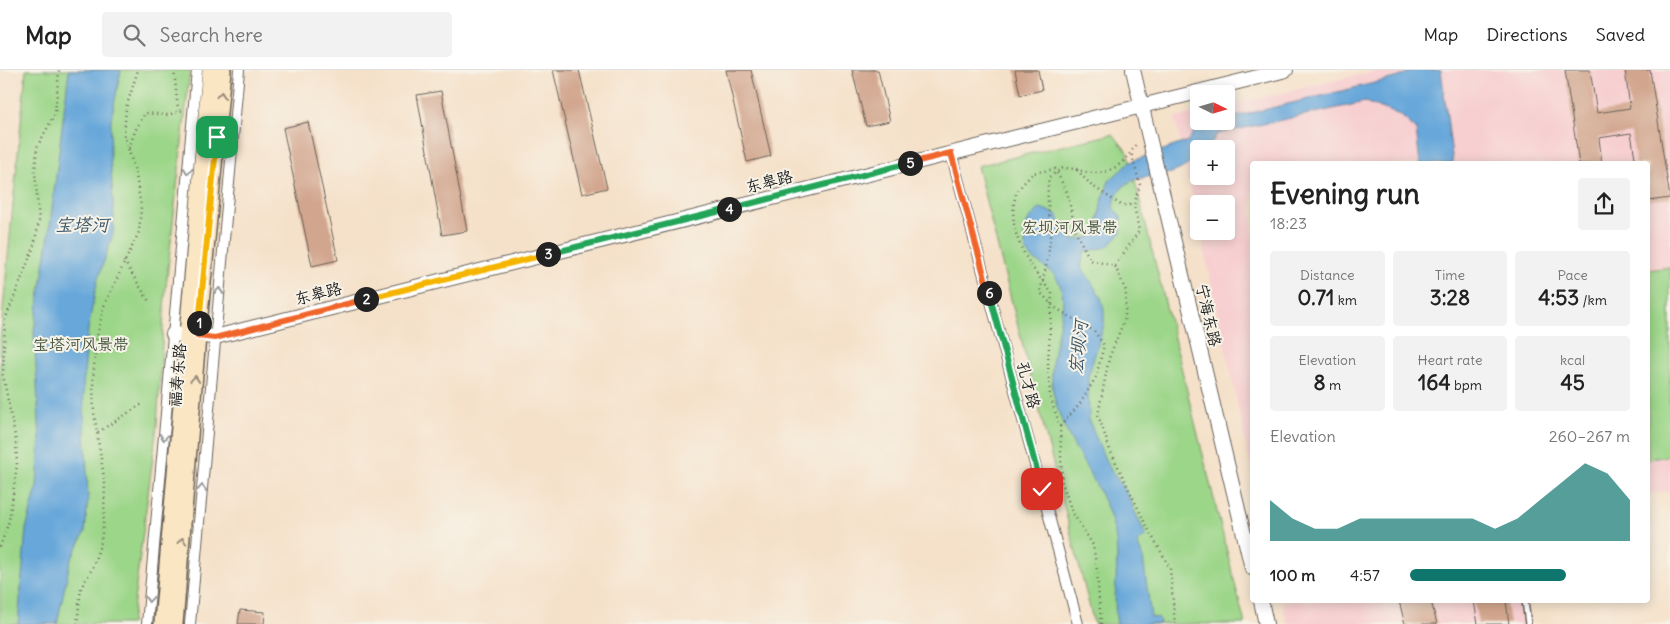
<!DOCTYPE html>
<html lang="en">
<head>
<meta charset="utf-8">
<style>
	:root { --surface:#fff; --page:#f2f2f2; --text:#222; --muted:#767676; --line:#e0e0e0; --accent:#0f766e }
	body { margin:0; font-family:Delius,"LXGW WenKai TC",sans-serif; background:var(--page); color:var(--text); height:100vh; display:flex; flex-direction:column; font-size:19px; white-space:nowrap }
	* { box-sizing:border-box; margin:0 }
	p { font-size:16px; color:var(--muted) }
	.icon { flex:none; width:28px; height:28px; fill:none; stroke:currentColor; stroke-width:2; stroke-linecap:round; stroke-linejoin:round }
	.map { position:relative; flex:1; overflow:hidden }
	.panel { position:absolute; left:1250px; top:91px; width:400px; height:442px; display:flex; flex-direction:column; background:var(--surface); border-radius:5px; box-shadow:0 2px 12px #0003 }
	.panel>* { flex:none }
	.needle { width:32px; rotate:95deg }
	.buttons { position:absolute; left:1190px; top:15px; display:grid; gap:10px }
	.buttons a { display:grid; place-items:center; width:45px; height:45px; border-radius:5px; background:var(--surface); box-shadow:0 2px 12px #0003; font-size:25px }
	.pin { position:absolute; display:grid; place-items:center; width:42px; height:42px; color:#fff; margin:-21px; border-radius:10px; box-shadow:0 2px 8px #0006 }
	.km { position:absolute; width:25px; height:25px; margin:-12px; border-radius:50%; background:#222; color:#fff; font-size:14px; line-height:25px; text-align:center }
	.round { display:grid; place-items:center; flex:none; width:52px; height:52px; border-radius:5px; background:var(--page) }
	.headline { display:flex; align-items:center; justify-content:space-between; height:85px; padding:0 20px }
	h1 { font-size:28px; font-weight:800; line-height:38px }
	.metrics { display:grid; grid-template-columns:repeat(3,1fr); gap:8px; height:85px; padding:5px 20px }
	.metrics div { display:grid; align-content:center; border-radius:5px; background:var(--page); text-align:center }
	.metrics b { font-size:21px; font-weight:800 }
	.metrics small { font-size:14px; font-weight:400 }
	.metrics p { font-size:14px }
	.chart { height:140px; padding:10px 20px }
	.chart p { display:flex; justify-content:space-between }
	.chart svg { width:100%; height:90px; margin-top:5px; fill:var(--accent); opacity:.7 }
	ul { padding:0 20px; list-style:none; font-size:16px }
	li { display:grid; grid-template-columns:80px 60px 1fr; align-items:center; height:38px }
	li i { height:12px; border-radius:6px; background:var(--accent) }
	header { display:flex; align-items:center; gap:30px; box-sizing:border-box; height:70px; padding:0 25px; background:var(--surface); border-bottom:1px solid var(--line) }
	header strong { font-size:24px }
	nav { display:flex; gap:28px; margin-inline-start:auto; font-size:18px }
	.search { width:350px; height:45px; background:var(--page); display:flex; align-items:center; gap:12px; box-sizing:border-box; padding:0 18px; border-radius:5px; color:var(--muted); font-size:19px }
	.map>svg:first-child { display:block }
	.built { fill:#f7cfd0; fill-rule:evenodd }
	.green { fill:#9cd689; stroke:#5c7952 }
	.water { fill:#68a7da; stroke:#42627b }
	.building { fill:#d2a68e }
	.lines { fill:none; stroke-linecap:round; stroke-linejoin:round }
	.service-casing { stroke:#686159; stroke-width:8 }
	.minor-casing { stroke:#686159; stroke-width:12 }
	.tertiary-casing { stroke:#686159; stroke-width:16 }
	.secondary-casing { stroke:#686159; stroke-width:18 }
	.path { stroke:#686159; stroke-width:2.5; stroke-dasharray:1 4; stroke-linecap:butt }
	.service { stroke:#fff; stroke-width:5 }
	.minor { stroke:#fff; stroke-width:10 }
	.tertiary { stroke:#fff; stroke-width:14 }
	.secondary { stroke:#fbe6c4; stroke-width:15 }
	.path-bridge { stroke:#686159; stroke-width:2.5; stroke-dasharray:1 4; stroke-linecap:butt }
	.oneway { stroke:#978b78 }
	.oneway2 { stroke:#999 }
	.split-1-casing { stroke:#fff; stroke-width:10 }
	.split-2-casing { stroke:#fff; stroke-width:10 }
	.split-3-casing { stroke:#fff; stroke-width:10 }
	.split-4-casing { stroke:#fff; stroke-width:10 }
	.split-5-casing { stroke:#fff; stroke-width:10 }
	.split-6-casing { stroke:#fff; stroke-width:10 }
	.split-7-casing { stroke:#fff; stroke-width:10 }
	.split-1 { stroke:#f5b400; stroke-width:6 }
	.split-2 { stroke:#f0652b; stroke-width:6 }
	.split-3 { stroke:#f5b400; stroke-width:6 }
	.split-4 { stroke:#22a559; stroke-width:6 }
	.split-5 { stroke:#22a559; stroke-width:6 }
	.split-6 { stroke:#f0652b; stroke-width:6 }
	.split-7 { stroke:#22a559; stroke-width:6 }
	.labels { text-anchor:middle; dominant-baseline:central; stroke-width:4; stroke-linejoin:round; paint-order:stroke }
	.street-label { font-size:16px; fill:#1c1c1c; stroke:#f7f3e8 }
	.park-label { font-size:16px; fill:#42543d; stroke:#f7f3e8 }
	.water-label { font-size:18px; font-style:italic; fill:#3a5468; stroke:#f7f3e8 }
</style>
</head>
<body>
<header>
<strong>Map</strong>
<div class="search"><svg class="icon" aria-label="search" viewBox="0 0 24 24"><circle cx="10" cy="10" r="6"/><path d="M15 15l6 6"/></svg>Search here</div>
<nav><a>Map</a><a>Directions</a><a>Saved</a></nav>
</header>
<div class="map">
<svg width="1670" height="554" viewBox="0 0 1670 554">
	<rect width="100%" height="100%" fill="#f7f3e8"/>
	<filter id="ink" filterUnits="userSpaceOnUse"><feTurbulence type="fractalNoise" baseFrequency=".02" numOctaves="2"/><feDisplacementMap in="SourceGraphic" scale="10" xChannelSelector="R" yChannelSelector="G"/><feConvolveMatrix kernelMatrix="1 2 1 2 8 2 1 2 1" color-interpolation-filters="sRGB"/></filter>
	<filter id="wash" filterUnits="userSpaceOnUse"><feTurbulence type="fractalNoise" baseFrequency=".0096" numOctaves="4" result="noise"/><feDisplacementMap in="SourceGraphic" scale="20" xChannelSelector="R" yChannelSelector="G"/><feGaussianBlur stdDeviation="1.12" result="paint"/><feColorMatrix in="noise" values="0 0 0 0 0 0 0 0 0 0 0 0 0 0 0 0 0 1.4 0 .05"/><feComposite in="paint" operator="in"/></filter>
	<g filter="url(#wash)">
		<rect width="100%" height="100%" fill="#f5e1c9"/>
		<!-- built -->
		<path class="built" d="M 1378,0 L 1670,0 L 1670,421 L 1648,424 L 1648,94 L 1252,94 L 1252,401 L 1200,161 L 1226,161 L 1226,134 L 1199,134 L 1199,157 L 1175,48 L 1199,42 L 1199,51 L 1226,51 L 1226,36 ZM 1199,79 L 1226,79 L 1226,106 L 1199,106 Z
			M 1282,531 L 1520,531 L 1523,554 L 1287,554 Z"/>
		<!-- green -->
		<path class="green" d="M 26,0 L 190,0 L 165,225 L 157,356 L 131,554 L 0,554 L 0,270 Z
			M 1113,64 L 1128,83 L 1245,554 L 1094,554 L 977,96 Z
			M 1670,197 L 1670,386 L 1648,389 L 1648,200 Z"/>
		<!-- water -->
		<path class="water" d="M 69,0 L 121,0 L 111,50 L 110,85 L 114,146 L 113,164 L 97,212 L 88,259 L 83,316 L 88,428 L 85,462 L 70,492 L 57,554 L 18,554 L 26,459 L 37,417 L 40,371 L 34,261 L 48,171 Z
			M 1412,0 L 1441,0 L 1453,94 L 1420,94 L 1416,59 L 1400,45 L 1365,32 L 1217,64 L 1208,79 L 1199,79 L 1199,88 C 1190,93 1180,101 1171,103 C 1144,109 1120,104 1113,138 L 1121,147 L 1121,163 L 1107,177 L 1084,182 L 1081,196 L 1101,227 L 1104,241 L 1104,255 L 1088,307 L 1089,351 L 1107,394 L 1127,424 L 1146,466 L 1137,472 L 1143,488 L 1151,547 L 1159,548 L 1160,554 L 1117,554 C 1111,521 1123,485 1112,452 C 1098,406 1062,370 1053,321 C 1048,291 1060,261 1063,231 C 1063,224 1060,212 1055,206 C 1049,199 1034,191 1026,182 C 1023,161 1023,151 1041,138 L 1058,145 L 1062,160 L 1073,170 L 1091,167 L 1098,152 L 1101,134 L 1109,111 L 1130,92 L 1188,71 L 1197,57 L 1226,51 L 1226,49 L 1399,7 Z"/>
		<g id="blocks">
			<!-- building -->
			<path class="building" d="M 553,0 L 579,0 L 607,118 L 582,124 Z
				M 726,0 L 751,0 L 771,86 L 747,92 Z
				M 852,0 L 878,0 L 890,51 L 866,56 Z
				M 1015,0 L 1038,0 L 1042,20 L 1020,25 Z
				M 1565,0 L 1590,0 L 1597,43 L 1630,38 L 1625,0 L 1650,0 L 1670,128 L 1648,131 L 1648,94 L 1636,94 L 1631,63 L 1599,68 L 1602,94 L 1579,94 Z
				M 441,21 L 467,161 L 442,165 L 417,25 Z
				M 308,52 L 338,190 L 312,196 L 283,58 Z
				M 1399,531 L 1431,531 L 1437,554 L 1405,554 Z
				M 1474,531 L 1506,531 L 1509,554 L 1478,554 Z
				M 240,540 L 265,542 L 264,554 L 238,554 Z"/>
		</g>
	</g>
	<g filter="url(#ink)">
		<use href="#blocks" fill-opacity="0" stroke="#686159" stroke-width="1"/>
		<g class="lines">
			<!-- service casing -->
			<g class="service-casing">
				<path id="service" d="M 1525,531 L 1528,554"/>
			</g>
			<!-- minor casing -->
			<g class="minor-casing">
				<path id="minor" d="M 951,83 L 1078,554
					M 147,554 L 197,0
					M 190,554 L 239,0"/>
			</g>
			<!-- tertiary casing -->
			<g class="tertiary-casing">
				<path id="tertiary" d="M 1133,0 L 1252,498
					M 173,264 L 215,267 L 1286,0
					M 1261,531 L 1266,554"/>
			</g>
			<!-- secondary casing -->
			<g class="secondary-casing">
				<path id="secondary" d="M 162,554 L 210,0
					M 175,554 L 198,266 L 223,0"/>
			</g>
			<!-- path -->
			<path class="path" d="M 174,0 L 178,40
				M 129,78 L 135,61 L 145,43 L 168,45 L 183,40
				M 1076,99 C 1104,110 1124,97 1137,72
				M 1077,100 L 1091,115 L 1121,135 L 1134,135
				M 124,191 L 150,233
				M 1115,196 L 1139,161 L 1134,135 L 1140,115 L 1131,82
				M 98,362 L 144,333
				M 0,477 L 9,451 L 17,395 L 16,371 L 3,305 L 5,250 L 33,179 L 39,152 L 35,101 L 37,77 L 55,44 L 59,0
				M 77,554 L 81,518 L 92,499 L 101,472 L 104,445 L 105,414 L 94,343 L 93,311 L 96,271 L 104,236 L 139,162 L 141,137 L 136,105 L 124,64 L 126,38 L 138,0
				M 1101,554 L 1097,501 L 1093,475 L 1072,442 L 1062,412 L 1060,356 L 1050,327 L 1048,294 L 1052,223 C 1029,195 1005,163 1016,124 C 1019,117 1028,109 1033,103 L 1055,99 L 1067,122 L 1076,162 L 1090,190 L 1115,196 L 1126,221 L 1125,248 L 1109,288 L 1098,345 L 1110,380 L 1146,455 L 1170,498 L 1175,554"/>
			<!-- service -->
			<use href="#service" class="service"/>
			<!-- minor -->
			<use href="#minor" class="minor"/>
			<!-- tertiary -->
			<use href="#tertiary" class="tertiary"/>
			<!-- secondary -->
			<use href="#secondary" class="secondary"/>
			<!-- path-bridge -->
			<path class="path-bridge" d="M 1060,356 L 1080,334 L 1096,307 L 1104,275 L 1094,261 L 1054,237 L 1040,222 C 1045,201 1051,179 1050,157 C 1049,138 1046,127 1049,107 L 1063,98 L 1076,99"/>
		</g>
		<!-- one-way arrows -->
		<defs><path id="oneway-chevron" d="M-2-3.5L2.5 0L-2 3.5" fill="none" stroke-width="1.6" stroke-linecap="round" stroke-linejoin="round" transform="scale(1.25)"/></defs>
		<g class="oneway">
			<use href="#oneway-chevron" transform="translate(221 25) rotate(-85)"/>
			<use href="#oneway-chevron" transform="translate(195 309) rotate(-85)"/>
			<use href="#oneway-chevron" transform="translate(182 471) rotate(-85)"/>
		</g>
		<g class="oneway2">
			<use href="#oneway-chevron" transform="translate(188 101) rotate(95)"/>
			<use href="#oneway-chevron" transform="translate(219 221) rotate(-85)"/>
			<use href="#oneway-chevron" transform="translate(164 367) rotate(95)"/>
			<use href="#oneway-chevron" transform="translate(202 418) rotate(-85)"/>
			<use href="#oneway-chevron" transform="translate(149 529) rotate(95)"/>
		</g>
	</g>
	<g class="lines" filter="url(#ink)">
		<!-- split-1 casing -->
		<g class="split-1-casing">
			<path id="split-1" d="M 199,253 L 217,67"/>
		</g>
		<!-- split-2 casing -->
		<g class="split-2-casing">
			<path id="split-2" d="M 199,253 L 198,266 L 215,268 L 366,229"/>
		</g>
		<!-- split-3 casing -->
		<g class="split-3-casing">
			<path id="split-3" d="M 366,229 L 548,184"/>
		</g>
		<!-- split-4 casing -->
		<g class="split-4-casing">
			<path id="split-4" d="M 548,184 L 729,139"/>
		</g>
		<!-- split-5 casing -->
		<g class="split-5-casing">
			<path id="split-5" d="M 729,139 L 910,93"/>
		</g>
		<!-- split-6 casing -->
		<g class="split-6-casing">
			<path id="split-6" d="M 910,93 L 951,83 L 989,223"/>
		</g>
		<!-- split-7 casing -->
		<g class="split-7-casing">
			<path id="split-7" d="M 989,223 L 1042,419"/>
		</g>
		<!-- split-1 -->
		<use href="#split-1" class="split-1"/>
		<!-- split-2 -->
		<use href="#split-2" class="split-2"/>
		<!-- split-3 -->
		<use href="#split-3" class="split-3"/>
		<!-- split-4 -->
		<use href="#split-4" class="split-4"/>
		<!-- split-5 -->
		<use href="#split-5" class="split-5"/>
		<!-- split-6 -->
		<use href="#split-6" class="split-6"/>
		<!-- split-7 -->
		<use href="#split-7" class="split-7"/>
	</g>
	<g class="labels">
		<!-- street labels -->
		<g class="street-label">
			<text transform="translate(769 111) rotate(-14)">东皋路</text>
			<text transform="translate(318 223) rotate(-14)">东皋路</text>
			<text transform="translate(1209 245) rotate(77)">宁海东路</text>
			<text transform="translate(177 305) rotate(-85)">福寿东路</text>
			<text transform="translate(1029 315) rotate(75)">孔才路</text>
		</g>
		<!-- park labels -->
		<g class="park-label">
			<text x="1070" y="157">宏坝河风景带</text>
			<text x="81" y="274">宝塔河风景带</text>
		</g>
		<!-- water labels -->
		<g class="water-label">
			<text x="82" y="154">宝塔河</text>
			<text transform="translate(1078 277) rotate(-84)">宏坝河</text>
		</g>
	</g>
</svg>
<div class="buttons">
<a><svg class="needle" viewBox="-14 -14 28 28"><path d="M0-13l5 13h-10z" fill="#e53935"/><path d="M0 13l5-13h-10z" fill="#767676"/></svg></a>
<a>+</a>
<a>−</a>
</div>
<div class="pin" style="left:217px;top:67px;background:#1e9e55"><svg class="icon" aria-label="arrive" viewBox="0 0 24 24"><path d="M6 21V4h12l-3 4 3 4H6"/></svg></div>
<div class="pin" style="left:1042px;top:419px;background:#d93025"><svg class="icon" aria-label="check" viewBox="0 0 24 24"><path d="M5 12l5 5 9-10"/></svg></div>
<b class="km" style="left:199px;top:253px">1</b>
<b class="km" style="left:366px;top:229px">2</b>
<b class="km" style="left:548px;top:184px">3</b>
<b class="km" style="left:729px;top:139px">4</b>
<b class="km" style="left:910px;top:93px">5</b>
<b class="km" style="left:989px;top:223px">6</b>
<section class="panel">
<div class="headline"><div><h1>Evening run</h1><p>18:23</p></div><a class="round"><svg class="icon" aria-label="share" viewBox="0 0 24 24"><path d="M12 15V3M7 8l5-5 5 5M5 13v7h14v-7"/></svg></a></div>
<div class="metrics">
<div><p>Distance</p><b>0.71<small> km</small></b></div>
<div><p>Time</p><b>3:28</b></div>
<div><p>Pace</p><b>4:53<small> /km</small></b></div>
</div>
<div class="metrics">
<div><p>Elevation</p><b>8<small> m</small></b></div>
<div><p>Heart rate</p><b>164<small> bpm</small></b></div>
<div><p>kcal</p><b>45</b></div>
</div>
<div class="chart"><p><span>Elevation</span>260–267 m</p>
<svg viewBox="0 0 160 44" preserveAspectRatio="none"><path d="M0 44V24L10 33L20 38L30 38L40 33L50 33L60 33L70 33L80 33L90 33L100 38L110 33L120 24L130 15L140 6L150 11L160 24V44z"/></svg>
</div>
<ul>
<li><b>100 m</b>4:57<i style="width:71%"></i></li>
</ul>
</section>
</div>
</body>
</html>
